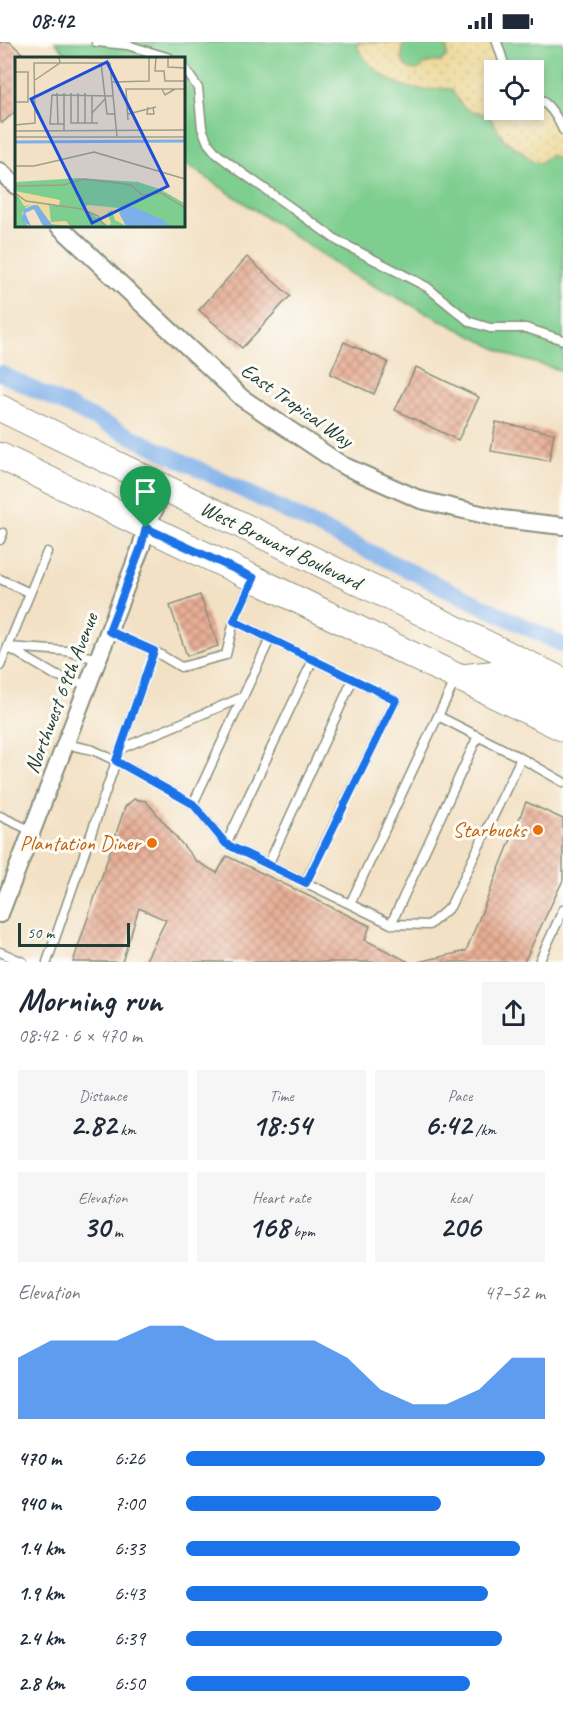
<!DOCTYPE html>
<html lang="en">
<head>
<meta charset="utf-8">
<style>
	:root { --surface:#fff; --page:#f6f6f7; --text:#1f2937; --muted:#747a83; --accent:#1a73e8 }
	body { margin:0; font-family:Caveat,sans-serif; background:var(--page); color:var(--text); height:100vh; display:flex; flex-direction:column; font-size:22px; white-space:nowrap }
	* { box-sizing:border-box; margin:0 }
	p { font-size:20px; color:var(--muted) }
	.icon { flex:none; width:33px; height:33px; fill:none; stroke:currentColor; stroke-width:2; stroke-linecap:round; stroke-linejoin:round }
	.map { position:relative; height:920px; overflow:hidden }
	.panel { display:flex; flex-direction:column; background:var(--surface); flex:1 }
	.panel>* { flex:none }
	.tools { position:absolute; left:484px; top:18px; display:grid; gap:12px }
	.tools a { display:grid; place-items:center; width:60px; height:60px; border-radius:0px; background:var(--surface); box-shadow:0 3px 9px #0003; font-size:30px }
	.scale { position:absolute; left:18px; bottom:15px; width:112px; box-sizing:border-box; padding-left:6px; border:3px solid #1f3d34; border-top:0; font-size:16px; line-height:21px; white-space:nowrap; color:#1f3d34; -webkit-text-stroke:4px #fdfcf7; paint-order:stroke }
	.pin { position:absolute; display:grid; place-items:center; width:51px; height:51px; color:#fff; margin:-62px -26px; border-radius:50% 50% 50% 0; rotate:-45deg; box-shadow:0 0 6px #0007 }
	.pin .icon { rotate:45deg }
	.round { display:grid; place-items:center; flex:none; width:63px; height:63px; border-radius:0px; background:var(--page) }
	.overview { display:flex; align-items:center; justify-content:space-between; height:102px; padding:0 18px }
	h1 { font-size:33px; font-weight:700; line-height:45px }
	.stats { display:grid; grid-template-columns:repeat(3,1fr); gap:9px; height:102px; padding:6px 18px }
	.stats div { display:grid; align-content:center; border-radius:0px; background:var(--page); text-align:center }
	.stats b { font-size:30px; font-weight:700 }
	.stats small { font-size:16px; font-weight:400 }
	.stats p { font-size:16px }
	.chart { height:168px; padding:12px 18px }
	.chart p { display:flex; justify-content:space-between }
	.chart svg { width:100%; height:108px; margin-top:6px; fill:var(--accent); opacity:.7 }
	ul { padding:0 18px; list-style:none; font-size:20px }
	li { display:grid; grid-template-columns:96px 72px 1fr; align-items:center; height:45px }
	li i { height:15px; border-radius:8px; background:var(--accent) }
	.status { display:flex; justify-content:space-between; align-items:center; height:42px; padding:0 30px; background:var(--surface); direction:ltr }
	.status svg { height:16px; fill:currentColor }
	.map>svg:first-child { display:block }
	.grass { fill:#7ece8f; stroke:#4e8662; stroke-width:1.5; fill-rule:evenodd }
	.sand { fill:url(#sand-dots); stroke:#868c69; stroke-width:1.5 }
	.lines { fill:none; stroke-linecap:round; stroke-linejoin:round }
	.canal { stroke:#7dafe9; stroke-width:16 }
	.building { fill:url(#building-cross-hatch) }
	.lane-casing { stroke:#898f7c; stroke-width:11 }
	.street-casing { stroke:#898f7c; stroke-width:20 }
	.primary-casing { stroke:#898f7c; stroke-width:28 }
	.lane { stroke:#fff; stroke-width:8 }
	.street { stroke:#fff; stroke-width:16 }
	.primary { stroke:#fff; stroke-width:26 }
	.route-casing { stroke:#fff; stroke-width:12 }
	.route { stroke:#1a73e8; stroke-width:8 }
	.food-dot { fill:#e8710a; stroke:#fdfcf7; stroke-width:2 }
	.labels { text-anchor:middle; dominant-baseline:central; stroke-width:6; stroke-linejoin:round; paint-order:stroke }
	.street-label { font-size:21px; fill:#1f3d34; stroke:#fdfcf7 }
	.food-label { font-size:21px; fill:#c56008; stroke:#fdfcf7; text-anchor:end }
	.inset-river { fill:none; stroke:#7dafe9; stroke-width:3 }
	.inset-road { fill:none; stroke:#9e9f8b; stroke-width:1.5 }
	.view { fill:#1d4ed8; fill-opacity:0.15; stroke:#1d4ed8; stroke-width:3 }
	.inset-edge { fill:none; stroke:#1f3d34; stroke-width:3 }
</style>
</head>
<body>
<div class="status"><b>08:42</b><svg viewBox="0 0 49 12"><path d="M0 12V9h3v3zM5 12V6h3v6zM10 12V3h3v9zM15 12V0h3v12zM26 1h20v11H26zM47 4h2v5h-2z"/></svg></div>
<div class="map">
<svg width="563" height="920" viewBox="0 0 563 920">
	<defs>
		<pattern id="sand-dots" width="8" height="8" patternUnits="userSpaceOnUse" patternTransform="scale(1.5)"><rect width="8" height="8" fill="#eeda9e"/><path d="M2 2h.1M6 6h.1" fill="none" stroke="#ccbc89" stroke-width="1.8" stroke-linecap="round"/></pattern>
		<pattern id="building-cross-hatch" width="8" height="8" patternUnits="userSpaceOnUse" patternTransform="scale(1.5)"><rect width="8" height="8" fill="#e8ae95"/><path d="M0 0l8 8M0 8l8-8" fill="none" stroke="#bb8f7a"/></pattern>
	</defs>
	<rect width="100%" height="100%" fill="#fdfcf7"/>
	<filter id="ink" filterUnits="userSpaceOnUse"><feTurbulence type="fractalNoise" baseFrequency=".0167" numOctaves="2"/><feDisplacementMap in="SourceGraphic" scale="12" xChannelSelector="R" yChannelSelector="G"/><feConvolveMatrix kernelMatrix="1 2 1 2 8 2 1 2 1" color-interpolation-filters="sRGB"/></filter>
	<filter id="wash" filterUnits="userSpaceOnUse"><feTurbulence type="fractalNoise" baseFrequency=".008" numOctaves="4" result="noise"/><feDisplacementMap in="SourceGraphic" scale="24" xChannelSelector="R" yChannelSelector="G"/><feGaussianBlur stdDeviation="1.35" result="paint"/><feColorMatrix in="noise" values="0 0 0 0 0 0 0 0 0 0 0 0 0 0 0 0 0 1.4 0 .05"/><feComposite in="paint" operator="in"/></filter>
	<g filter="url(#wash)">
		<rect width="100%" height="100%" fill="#f3e1c5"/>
		<!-- grass -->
		<path class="grass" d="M 55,0 L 563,0 L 563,329 L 511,314 L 351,232 L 183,120 L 183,16 L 71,16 ZM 495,28 L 534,28 L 534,68 L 495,68 Z"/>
		<!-- sand -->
		<path class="sand" d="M 360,0 L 404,0 C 401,14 399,27 417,28 L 429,20 L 440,20 L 447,14 L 447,6 L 445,2 L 436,0 L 486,0 L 494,3 L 503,28 L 495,28 L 495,68 L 534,68 L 534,57 L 547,66 L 563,94 L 563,119 L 550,113 L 541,121 L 533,120 L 521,109 L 505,99 L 489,74 L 468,68 L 462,64 L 451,47 C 442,45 436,48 427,48 C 397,47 372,31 357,5 Z"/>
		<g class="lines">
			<!-- canal -->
			<path class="canal" d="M 0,331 L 563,603"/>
		</g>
		<g id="blocks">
			<!-- building -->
			<path class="building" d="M 0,0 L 10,0 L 27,16 L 16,16 L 16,69 L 2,81 L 0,79 Z
				M 247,215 L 290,254 L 242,306 L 199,268 Z
				M 344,300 L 388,320 L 374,352 L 330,332 Z
				M 416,325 L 479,355 L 458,398 L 395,368 Z
				M 496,380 L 554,391 L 549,419 L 491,409 Z
				M 200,553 L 218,604 L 187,614 L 170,564 Z
				M 134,757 L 146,759 L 196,819 L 217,831 L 227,814 L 370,884 L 365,898 L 409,920 L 145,920 L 166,878 L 139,866 L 122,920 L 73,920 L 125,765 Z
				M 526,760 L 563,777 L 563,838 L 524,920 L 418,920 L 466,909 Z"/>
		</g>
	</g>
	<g filter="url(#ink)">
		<use href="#blocks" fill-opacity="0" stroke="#898f7c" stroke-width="1.5"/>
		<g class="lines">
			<!-- lane casing -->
			<g class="lane-casing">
				<path id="lane" d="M 96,0 L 127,3 L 170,16
					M 497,0 L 506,28
					M 183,24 L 198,46 L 202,86 L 208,101 L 217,112 L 241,130 L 338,199 L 427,245 L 470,280 L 490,286 L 526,286 L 563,298
					M 534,52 C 549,63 556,72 563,88
					M 0,498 L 3,491
					M 0,537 L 30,551
					M 234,579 L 396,658 L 305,841
					M 8,605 L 66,609 L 98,617
					M 11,607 L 55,633 L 88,643
					M 154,609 L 181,625 L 226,613 L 234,579 L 252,539
					M 0,624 L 47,510
					M 65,702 L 93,708 L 116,719 L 193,762 L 226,802 L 391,882 L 429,883 L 450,865 L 521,716 L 438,674 L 455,639
					M 120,707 L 243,655
					M 521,716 L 563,740
					M 193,762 L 270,597
					M 0,774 L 32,789
					M 226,802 L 313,618
					M 268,823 L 353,637
					M 350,862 L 438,674
					M 391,882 L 478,694
					M 0,910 L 23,920
					M 47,920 L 154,609 L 109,589
					M 539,920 L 563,868"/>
			</g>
			<!-- street casing -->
			<g class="street-casing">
				<path id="street" d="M 0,129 L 16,144
					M 58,183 L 242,356 L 342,423 L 421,458 L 502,477 L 563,484
					M 0,872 L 141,505 L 146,486 L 164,446"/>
			</g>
			<!-- primary casing -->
			<g class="primary-casing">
				<path id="primary" d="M 0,366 L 563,639
					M 0,414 L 563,686
					M 457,636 L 503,631 L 563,661"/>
			</g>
			<!-- lane -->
			<use href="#lane" class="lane"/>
			<!-- street -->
			<use href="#street" class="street"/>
			<!-- primary -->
			<use href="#primary" class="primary"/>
		</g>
	</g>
	<g class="lines" filter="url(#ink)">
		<!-- route casing -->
		<g class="route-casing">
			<path id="route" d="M 146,486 L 254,536 L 234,579 L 396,658 L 306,841 L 226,802 L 193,762 L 116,719 L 154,609 L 109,589 L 141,505 Z"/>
		</g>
		<!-- route -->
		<use href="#route" class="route"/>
	</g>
	<!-- markers -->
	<g class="food-dot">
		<circle cx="538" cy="788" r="6"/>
		<circle cx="152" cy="801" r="6"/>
	</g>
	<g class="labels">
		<!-- street labels -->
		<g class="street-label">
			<text transform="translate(297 363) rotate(35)">East Tropical Way</text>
			<text transform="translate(281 503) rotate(26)">West Broward Boulevard</text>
			<text transform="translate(61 651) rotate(-69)">Northwest 69th Avenue</text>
		</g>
		<!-- food labels -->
		<g class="food-label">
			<text x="526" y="788">Starbucks</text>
			<text x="140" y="801">Plantation Diner</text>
		</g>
	</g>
	<!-- overview -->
	<g transform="translate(15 15)">
		<rect width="170" height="170" fill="#f3e1c5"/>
		<path d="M 63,121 L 123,125 L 145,132 L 169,146 L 169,169 L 38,169 L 19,148 L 11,150 L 7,157 L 13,169 L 0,169 L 0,125 Z" fill="#7ece8f"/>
		<path d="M 0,134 L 45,143 L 44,149 L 34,148 L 36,165 L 51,164 L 55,169 L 35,167 L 23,148 L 9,149 ZM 73,148 L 104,151 L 111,169 L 100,163 L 97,153 L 92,156 L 96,166 L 94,169 L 68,151 Z" fill="#eeda9e"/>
		<path d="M 19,148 L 23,149 L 38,169 L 28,169 L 19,152 L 10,156 L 16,169 L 7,164 L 9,152 ZM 119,150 L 148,163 L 155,169 L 111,169 L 104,156 L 112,149 Z" fill="#7dafe9"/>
		<path class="inset-river" d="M 0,85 L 170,84"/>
		<path class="inset-road" d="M 141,0 L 140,14 L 149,14 L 150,24 L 170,24M 153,0 L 153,10 L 170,11M 86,6 L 92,57 L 100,57M 95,6 L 102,80M 0,15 L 13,15 L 13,45 L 0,45M 20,23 L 45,6 L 95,6M 97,25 L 134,24 L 134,0M 147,32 L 150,38 L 160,32M 42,36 L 43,67M 49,36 L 49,67M 56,36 L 56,66 L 83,66M 63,36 L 63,66M 70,36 L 70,66M 77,39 L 77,66M 133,50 L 132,57 L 139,57 L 138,50M 77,56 L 90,42M 113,57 L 141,50M 113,63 L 111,32 L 170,32M 0,68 L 20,66 L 19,6 L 45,6 L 44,0 L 95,1M 49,73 L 49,67 L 35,67 L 37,38 L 98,39M 0,74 L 170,73M 0,80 L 170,80M 0,109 L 19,109 L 79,95 L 170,122M 0,129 L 48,128 L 69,122 L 94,125 L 116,128 L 127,138 L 146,136 L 170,151M 0,136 L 11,144 L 67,152 L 83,159 L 90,169"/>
		<path class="view" d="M 92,5 L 153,129 L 77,166 L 16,42 Z"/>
		<rect width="170" height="170" class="inset-edge"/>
	</g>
</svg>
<div class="tools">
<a><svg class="icon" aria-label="locate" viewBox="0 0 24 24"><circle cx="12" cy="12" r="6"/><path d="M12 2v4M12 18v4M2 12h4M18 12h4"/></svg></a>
</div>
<div class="scale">50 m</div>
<div class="pin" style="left:146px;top:486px;background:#1e9e55"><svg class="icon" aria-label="arrive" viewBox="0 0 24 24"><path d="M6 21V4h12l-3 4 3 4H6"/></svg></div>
</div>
<section class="panel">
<div class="overview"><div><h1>Morning run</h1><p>08:42 · 6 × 470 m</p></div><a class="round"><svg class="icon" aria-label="share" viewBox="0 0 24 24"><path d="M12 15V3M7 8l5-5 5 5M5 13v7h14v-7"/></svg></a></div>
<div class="stats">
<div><p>Distance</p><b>2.82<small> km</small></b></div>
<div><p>Time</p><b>18:54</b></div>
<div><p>Pace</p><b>6:42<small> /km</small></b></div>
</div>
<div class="stats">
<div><p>Elevation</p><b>30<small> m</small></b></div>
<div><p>Heart rate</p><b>168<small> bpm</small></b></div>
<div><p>kcal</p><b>206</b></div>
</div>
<div class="chart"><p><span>Elevation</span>47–52 m</p>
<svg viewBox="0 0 160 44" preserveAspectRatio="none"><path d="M0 44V19L10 12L20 12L30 12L40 6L50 6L60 12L70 12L80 12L90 12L100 19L110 32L120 38L130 38L140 32L150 19L160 19V44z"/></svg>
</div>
<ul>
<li><b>470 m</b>6:26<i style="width:100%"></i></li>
<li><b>940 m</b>7:00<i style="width:71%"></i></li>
<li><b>1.4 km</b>6:33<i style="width:93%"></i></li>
<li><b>1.9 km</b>6:43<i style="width:84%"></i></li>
<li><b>2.4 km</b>6:39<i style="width:88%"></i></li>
<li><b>2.8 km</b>6:50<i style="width:79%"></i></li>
</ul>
</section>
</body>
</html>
